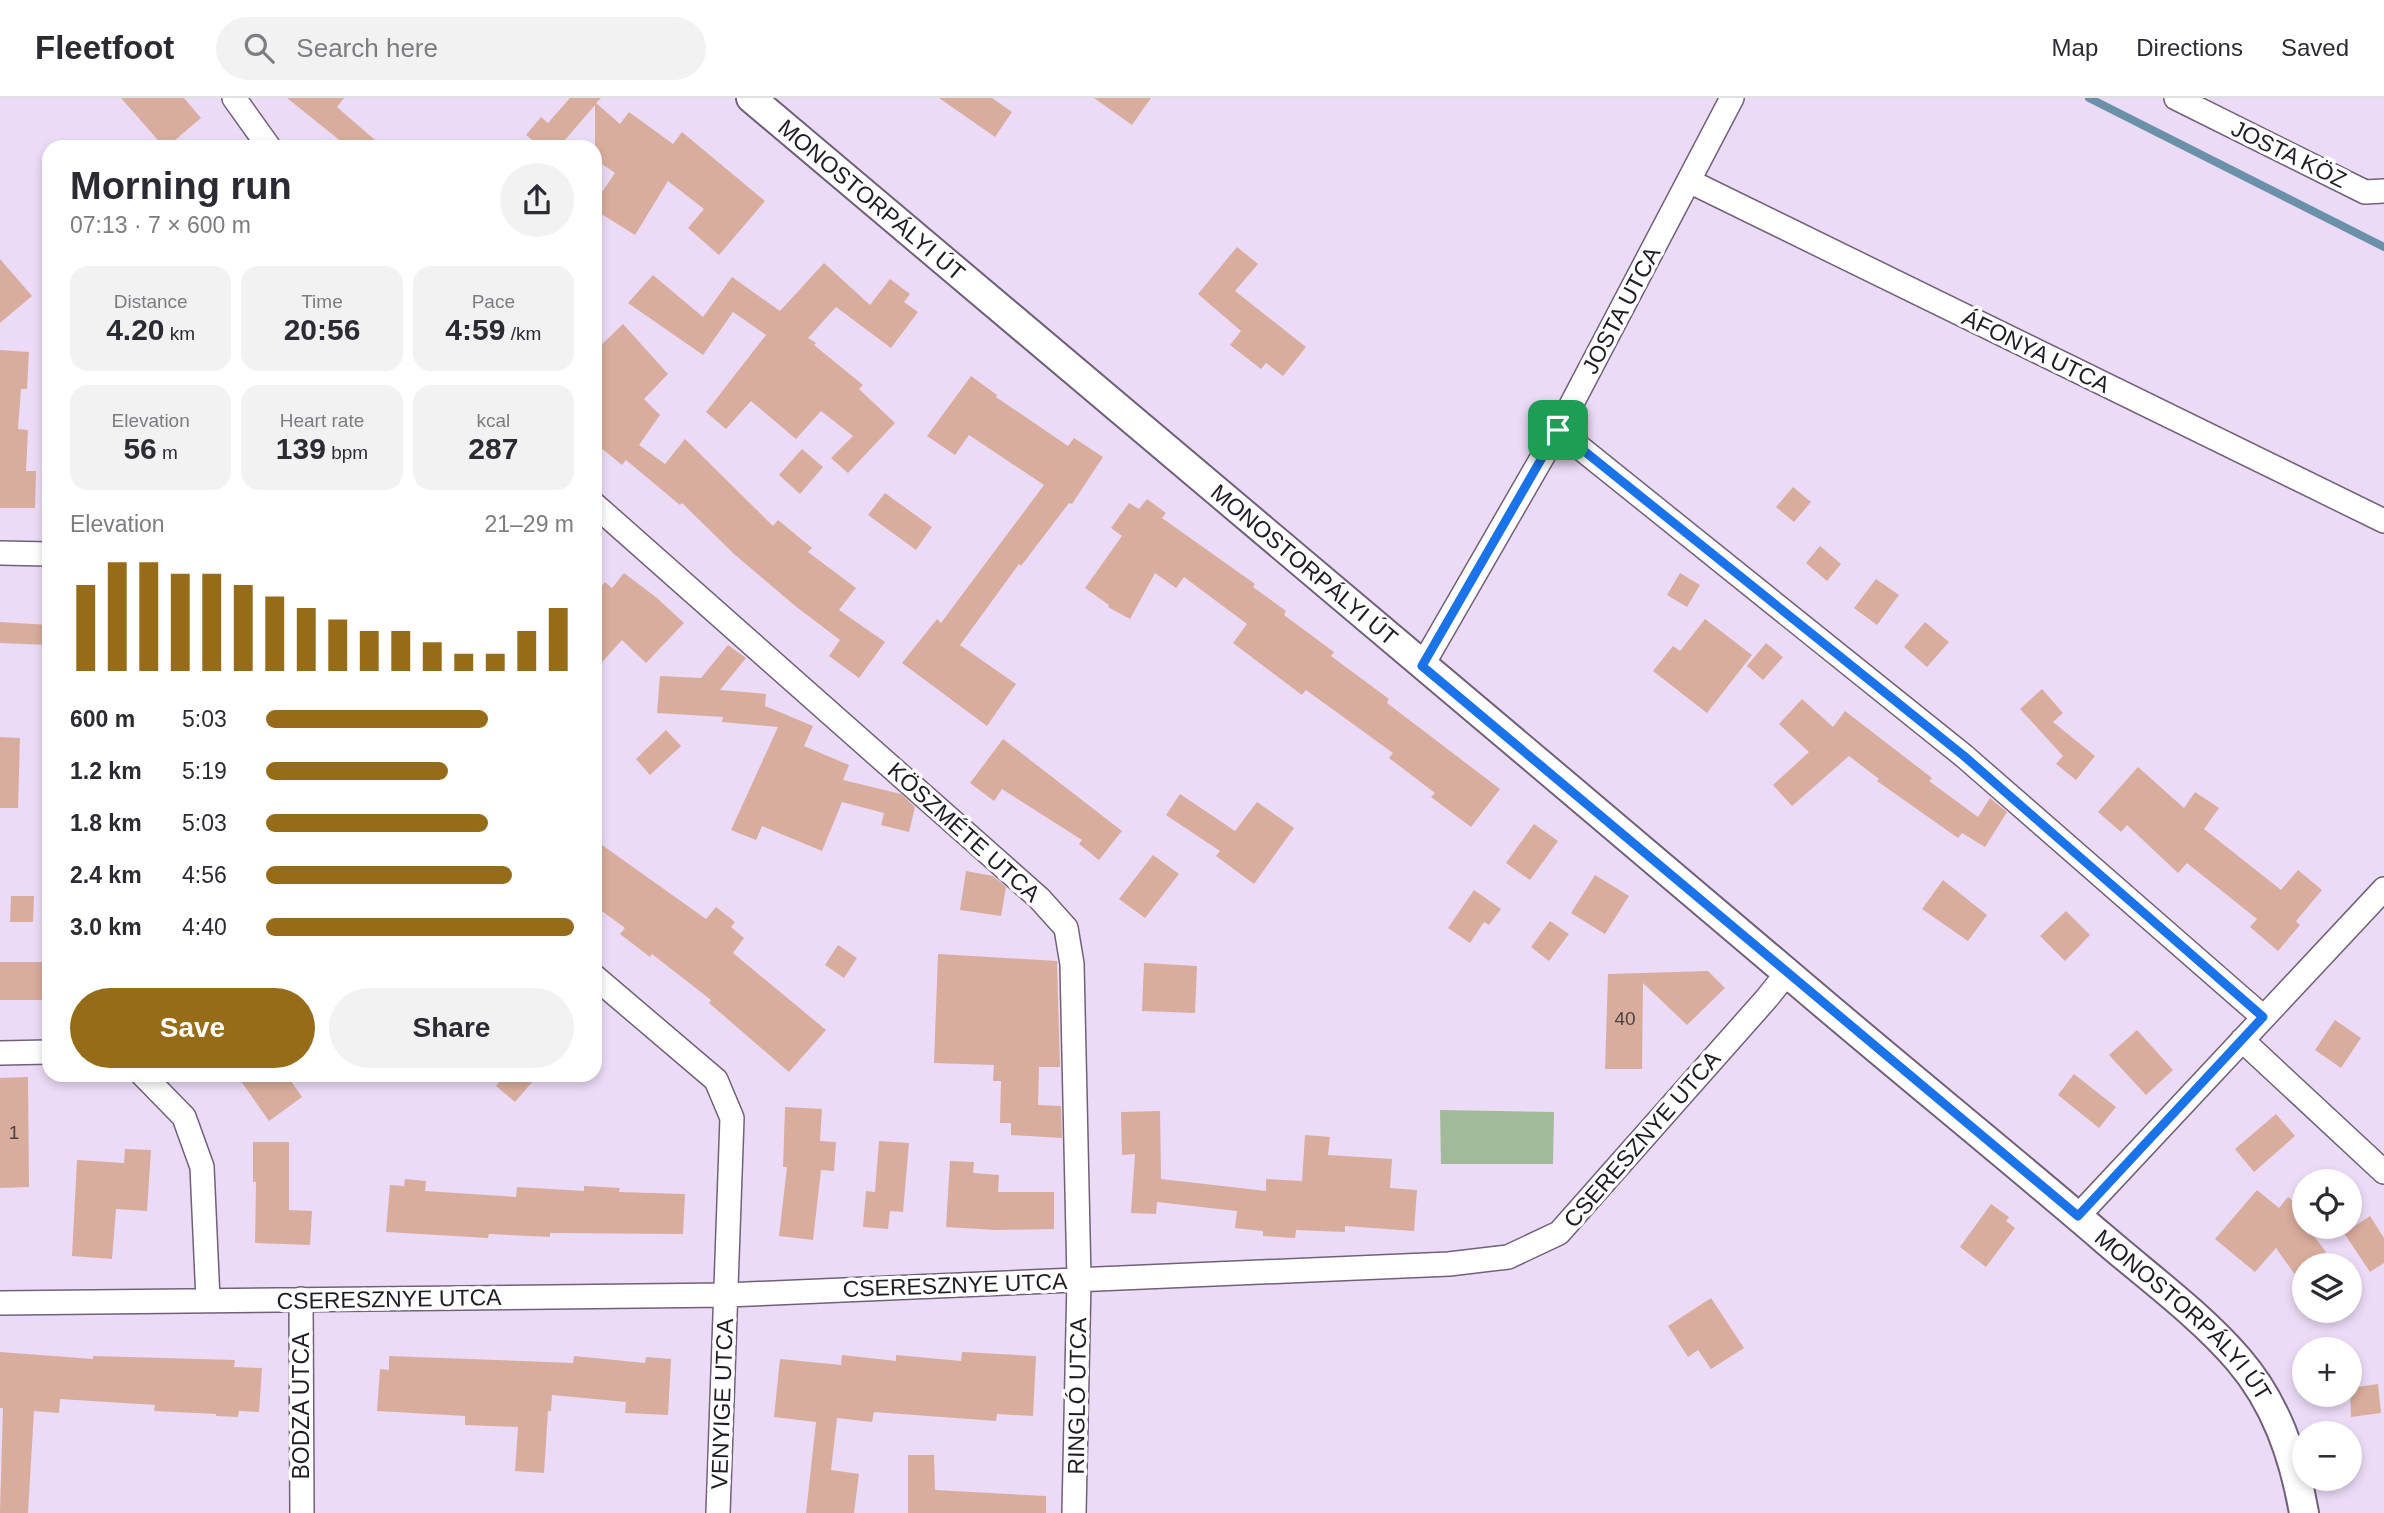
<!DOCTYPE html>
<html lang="en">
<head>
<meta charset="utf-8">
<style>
	:root { --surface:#fff; --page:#f2f2f3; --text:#2b2b33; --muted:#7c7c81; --line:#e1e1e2; --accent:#976c19 }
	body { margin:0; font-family:Arial,sans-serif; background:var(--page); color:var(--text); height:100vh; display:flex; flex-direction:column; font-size:26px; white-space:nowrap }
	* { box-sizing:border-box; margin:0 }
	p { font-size:23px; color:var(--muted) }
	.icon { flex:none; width:38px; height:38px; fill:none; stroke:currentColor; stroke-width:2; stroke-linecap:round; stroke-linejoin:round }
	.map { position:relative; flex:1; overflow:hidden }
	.drawer { position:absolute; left:42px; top:42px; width:560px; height:942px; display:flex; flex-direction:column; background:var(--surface); border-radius:21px; box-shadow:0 4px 10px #0003 }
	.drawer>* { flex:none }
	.buttons { position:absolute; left:2292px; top:1071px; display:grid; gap:14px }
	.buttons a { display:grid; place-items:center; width:70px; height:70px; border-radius:50%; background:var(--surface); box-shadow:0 4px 10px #0003; font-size:35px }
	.pin { position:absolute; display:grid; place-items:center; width:60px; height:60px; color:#fff; margin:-30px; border-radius:14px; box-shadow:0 4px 10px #0006 }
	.round { display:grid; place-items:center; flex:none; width:74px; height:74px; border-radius:37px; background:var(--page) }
	.head { display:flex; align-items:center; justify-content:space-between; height:119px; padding:0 28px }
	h1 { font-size:38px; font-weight:700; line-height:52px }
	.stats { display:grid; grid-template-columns:repeat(3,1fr); gap:10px; height:119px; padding:7px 28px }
	.stats div { display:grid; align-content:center; border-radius:18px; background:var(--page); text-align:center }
	.stats b { font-size:30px; font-weight:700 }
	.stats small { font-size:19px; font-weight:400 }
	.stats p { font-size:19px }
	.chart { height:196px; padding:14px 28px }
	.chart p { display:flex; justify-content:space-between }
	.chart svg { width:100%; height:126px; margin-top:7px; stroke:var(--accent); stroke-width:6 }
	.action { display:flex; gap:14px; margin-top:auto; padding:14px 28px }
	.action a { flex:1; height:80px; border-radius:42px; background:var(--accent); color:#fff; font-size:28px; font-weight:700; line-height:80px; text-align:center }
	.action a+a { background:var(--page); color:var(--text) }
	ul { padding:0 28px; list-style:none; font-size:23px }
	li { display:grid; grid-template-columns:112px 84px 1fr; align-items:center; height:52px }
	li i { height:18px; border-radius:9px; background:var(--accent) }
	header { display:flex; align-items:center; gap:42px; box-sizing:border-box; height:98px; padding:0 35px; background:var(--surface); border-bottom:2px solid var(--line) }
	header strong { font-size:33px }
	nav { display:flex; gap:38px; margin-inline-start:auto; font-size:24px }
	.search { width:490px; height:63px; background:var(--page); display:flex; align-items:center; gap:18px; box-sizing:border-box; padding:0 24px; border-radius:38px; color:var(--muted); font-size:26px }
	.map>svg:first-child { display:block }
	.green { fill:#a1ba99 }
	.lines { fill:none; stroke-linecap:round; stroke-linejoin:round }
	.stream { stroke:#6b91aa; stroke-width:8 }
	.building { fill:#d9ad9d }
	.minor-casing { stroke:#706179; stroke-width:26 }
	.tertiary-casing { stroke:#706179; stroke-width:32 }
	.minor { stroke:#fff; stroke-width:23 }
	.tertiary { stroke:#fff; stroke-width:28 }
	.route-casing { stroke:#fff; stroke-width:14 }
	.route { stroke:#1a73e8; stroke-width:9 }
	.labels { text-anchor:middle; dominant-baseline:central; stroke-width:7; stroke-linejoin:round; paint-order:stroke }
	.number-label { font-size:19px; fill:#4f4043 }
	.street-label { font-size:23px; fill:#211b25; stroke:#fff }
</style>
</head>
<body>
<header>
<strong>Fleetfoot</strong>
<div class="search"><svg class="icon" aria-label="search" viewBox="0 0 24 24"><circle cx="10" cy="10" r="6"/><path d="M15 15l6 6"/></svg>Search here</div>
<nav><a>Map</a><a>Directions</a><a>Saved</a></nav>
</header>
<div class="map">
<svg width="2384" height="1415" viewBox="0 0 2384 1415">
	<rect width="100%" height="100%" fill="#ecdbf7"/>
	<!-- green -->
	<path class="green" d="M 1440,1012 L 1554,1014 L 1553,1066 L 1441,1066 Z"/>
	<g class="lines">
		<!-- stream -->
		<path class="stream" d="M 2089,0 L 2384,149"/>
	</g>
	<!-- building -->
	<path class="building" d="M 121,0 L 184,0 L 201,20 L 167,49 L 164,49 Z
		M 287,0 L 344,0 L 337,9 L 383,49 L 348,49 Z
		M 570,0 L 601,0 L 596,5 L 620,26 L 629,14 L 673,46 L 682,34 L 765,103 L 719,157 L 688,130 L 704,111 L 668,83 L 635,137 L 595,112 L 595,104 L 615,75 L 595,61 L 595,7 L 559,49 L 541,49 L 526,37 L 541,19 L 548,25 Z
		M 939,0 L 992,0 L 1012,14 L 995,39 Z
		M 1094,0 L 1151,0 L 1132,27 Z
		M 1237,149 L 1258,166 L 1235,193 L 1306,249 L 1283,278 L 1266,265 L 1261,271 L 1230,247 L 1241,233 L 1198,196 Z
		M 0,161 L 32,198 L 0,225 Z
		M 824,165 L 870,207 L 890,181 L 910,196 L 904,204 L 918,214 L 891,250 L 836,209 L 808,240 L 816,245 L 814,247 L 863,287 L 859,291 L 895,325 L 848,375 L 831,360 L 853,338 L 821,313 L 796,341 L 751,303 L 726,331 L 706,314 L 766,237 L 733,214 L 703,257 L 628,205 L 653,177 L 703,219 L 732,179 L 780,213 Z
		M 623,226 L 668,276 L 644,301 L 660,317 L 639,347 L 665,366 L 685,341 L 773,428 L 778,422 L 812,450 L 808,454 L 856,490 L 839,512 L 885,544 L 859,580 L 829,558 L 840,542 L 794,507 L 734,456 L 682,405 L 680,407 L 626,362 L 622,367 L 595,345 L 595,253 Z
		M 0,252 L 29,254 L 27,291 L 21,291 L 18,331 L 28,332 L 26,373 L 36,373 L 35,410 L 0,410 Z
		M 971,278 L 997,297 L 996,299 L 1068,348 L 1074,340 L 1103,359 L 1072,406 L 1069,405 L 1021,468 L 1019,466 L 960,547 L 1016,586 L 987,628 L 902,565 L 937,521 L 941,525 L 1044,387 L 969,337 L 955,357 L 927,338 Z
		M 802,351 L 823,369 L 800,396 L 779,377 Z
		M 1793,389 L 1811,404 L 1794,424 L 1776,409 Z
		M 885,395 L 932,429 L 916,452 L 868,417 Z
		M 1147,401 L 1166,415 L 1162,420 L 1255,486 L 1253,489 L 1286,513 L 1284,517 L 1334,554 L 1331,558 L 1389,601 L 1387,605 L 1500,691 L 1471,729 L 1431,699 L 1435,695 L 1389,660 L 1393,655 L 1306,592 L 1302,597 L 1233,545 L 1247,526 L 1184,479 L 1176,490 L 1155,475 L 1130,521 L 1108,509 L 1109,507 L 1085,490 L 1122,438 L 1111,430 L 1129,405 L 1139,411 Z
		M 1820,448 L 1841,466 L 1827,483 L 1806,465 Z
		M 624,475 L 657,500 L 684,525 L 646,565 L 622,542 L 595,572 L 595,497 L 605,484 L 612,490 Z
		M 1680,475 L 1700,487 L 1687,509 L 1667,497 Z
		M 1876,481 L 1899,497 L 1877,527 L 1854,510 Z
		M 1705,521 L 1752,557 L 1707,615 L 1653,573 L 1673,548 L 1680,553 Z
		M 0,524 L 49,527 L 49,547 L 0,545 Z
		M 1925,524 L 1949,544 L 1927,569 L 1904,549 Z
		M 1766,545 L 1783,559 L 1763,582 L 1747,568 Z
		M 728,547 L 746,560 L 720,592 L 766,596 L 765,608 L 813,628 L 804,648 L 849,667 L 843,682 L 901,696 L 915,709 L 909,734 L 881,727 L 884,715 L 842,704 L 822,753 L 762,728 L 756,742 L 731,732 L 778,629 L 722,624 L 723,619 L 657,615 L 660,578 L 701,580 Z
		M 2042,591 L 2063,615 L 2053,624 L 2095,658 L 2076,682 L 2056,666 L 2063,658 L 2020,611 Z
		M 1802,601 L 1833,629 L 1845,613 L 1932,680 L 1929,683 L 1978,719 L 1990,700 L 2007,714 L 1985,749 L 1962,735 L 1958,740 L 1877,683 L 1879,681 L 1849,658 L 1792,708 L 1773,687 L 1809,654 L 1779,626 Z
		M 666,632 L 681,648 L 650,677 L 636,661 Z
		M 0,639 L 20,640 L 18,710 L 0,710 Z
		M 1003,641 L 1122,733 L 1099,762 L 1079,746 L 1082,742 L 1002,691 L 994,703 L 970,685 Z
		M 2138,669 L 2184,710 L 2195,694 L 2219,710 L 2204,731 L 2281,792 L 2298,772 L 2322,792 L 2296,823 L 2300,827 L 2278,853 L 2250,829 L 2257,821 L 2187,765 L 2178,775 L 2127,727 L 2121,734 L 2098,714 Z
		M 1180,696 L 1235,733 L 1257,704 L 1294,730 L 1254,786 L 1216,758 L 1220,753 L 1166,717 Z
		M 1534,726 L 1558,743 L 1530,782 L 1506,765 Z
		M 595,742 L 706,821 L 716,809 L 735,824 L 731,829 L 744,840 L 733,855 L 826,932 L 789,974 L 709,905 L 711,902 L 652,856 L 650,859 L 620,836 L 625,830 L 595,808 Z
		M 1153,757 L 1179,776 L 1145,820 L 1119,801 Z
		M 966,773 L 993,778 L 1006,789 L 1001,818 L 960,812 Z
		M 1595,777 L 1629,798 L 1605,836 L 1571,815 Z
		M 1943,782 L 1987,817 L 1968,843 L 1922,811 Z
		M 1474,792 L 1501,811 L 1489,827 L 1484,824 L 1470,845 L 1448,830 Z
		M 11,798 L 34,798 L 33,824 L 10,824 Z
		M 2066,813 L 2090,837 L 2065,863 L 2040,838 Z
		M 1550,823 L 1569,836 L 1549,863 L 1531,849 Z
		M 838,847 L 857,860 L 844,880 L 825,867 Z
		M 938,856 L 1057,863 L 1060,969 L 1039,969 L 1038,1007 L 1061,1008 L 1062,1040 L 1011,1037 L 1011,1025 L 1000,1025 L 1001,983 L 993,983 L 994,967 L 934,965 Z
		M 0,864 L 49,864 L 49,902 L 0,902 Z
		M 1144,865 L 1197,868 L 1195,915 L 1142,913 Z
		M 1708,873 L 1725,890 L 1687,927 L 1643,885 L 1642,971 L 1605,971 L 1608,876 Z
		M 2335,922 L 2361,940 L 2341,970 L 2315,952 Z
		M 2137,932 L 2173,972 L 2146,997 L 2109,957 Z
		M 236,976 L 286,976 L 302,999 L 269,1023 Z
		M 506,976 L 539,976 L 515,1004 L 496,988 Z
		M 2074,976 L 2116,1009 L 2099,1030 L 2058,997 Z
		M 28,979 L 29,1089 L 0,1090 L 0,980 Z
		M 785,1009 L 822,1011 L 820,1043 L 836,1044 L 834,1073 L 821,1072 L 813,1142 L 779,1138 L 787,1069 L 783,1069 Z
		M 1160,1013 L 1161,1081 L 1266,1093 L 1266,1081 L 1302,1083 L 1305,1037 L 1330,1039 L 1328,1057 L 1392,1061 L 1390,1090 L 1417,1092 L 1414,1133 L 1345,1128 L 1345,1134 L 1296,1132 L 1295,1140 L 1263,1138 L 1263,1133 L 1235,1130 L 1237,1113 L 1157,1104 L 1156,1116 L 1131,1115 L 1135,1056 L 1122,1057 L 1121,1014 Z
		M 2276,1016 L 2295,1038 L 2254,1074 L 2235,1051 Z
		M 879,1043 L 909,1045 L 903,1114 L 890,1113 L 888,1131 L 863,1129 L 866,1093 L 875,1094 Z
		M 253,1044 L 289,1044 L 289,1112 L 312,1113 L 310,1147 L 255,1145 L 256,1084 L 253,1084 Z
		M 125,1051 L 151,1052 L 147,1113 L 116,1111 L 112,1161 L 72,1158 L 77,1062 L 124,1065 Z
		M 950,1063 L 974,1064 L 973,1075 L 999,1077 L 998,1094 L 1054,1094 L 1054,1131 L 996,1132 L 946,1129 Z
		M 405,1081 L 426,1083 L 425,1093 L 516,1099 L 517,1089 L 584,1093 L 584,1088 L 620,1090 L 619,1094 L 685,1096 L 683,1136 L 550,1135 L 550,1139 L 489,1136 L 488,1140 L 386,1134 L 390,1087 L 404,1088 Z
		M 2257,1092 L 2279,1110 L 2288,1099 L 2305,1113 L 2305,1129 L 2307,1129 L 2329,1158 L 2317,1167 L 2305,1167 L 2305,1176 L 2298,1181 L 2276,1150 L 2255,1174 L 2215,1141 Z
		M 1991,1106 L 2009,1119 L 2006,1123 L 2015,1130 L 1986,1169 L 1960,1149 Z
		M 2370,1118 L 2384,1140 L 2384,1165 L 2370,1174 L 2344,1135 Z
		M 1711,1200 L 1744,1250 L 1711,1271 L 1698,1252 L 1688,1259 L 1668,1228 Z
		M 0,1254 L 93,1261 L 93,1258 L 235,1262 L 234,1269 L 262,1270 L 259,1314 L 239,1313 L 238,1319 L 216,1318 L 216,1316 L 154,1313 L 155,1307 L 60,1301 L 59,1315 L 34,1313 L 28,1415 L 0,1415 L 3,1310 L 0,1310 Z
		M 962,1254 L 1036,1258 L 1033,1318 L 997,1316 L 996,1323 L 874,1314 L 872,1324 L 837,1320 L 831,1372 L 859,1376 L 854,1415 L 806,1415 L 816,1324 L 774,1319 L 780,1261 L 841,1267 L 842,1257 L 896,1263 L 896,1257 L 961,1263 Z
		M 389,1258 L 573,1265 L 574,1258 L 645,1265 L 646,1259 L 671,1261 L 668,1317 L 625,1315 L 626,1304 L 552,1297 L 551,1313 L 548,1313 L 544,1375 L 515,1373 L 518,1329 L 465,1327 L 465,1318 L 377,1313 L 380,1271 L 389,1272 Z
		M 2378,1286 L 2381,1315 L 2351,1319 L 2350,1290 Z
		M 908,1357 L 934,1357 L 935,1392 L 1046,1398 L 1046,1415 L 908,1415 Z"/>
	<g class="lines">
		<!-- minor casing -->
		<g class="minor-casing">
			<path id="minor" d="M 234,0 L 269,49
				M 2176,0 L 2365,94 L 2384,93
				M 1689,83 L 2384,423
				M 1558,332 L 1964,658 L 2263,919
				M 595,407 L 1039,800 L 1066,830 L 1072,866 L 1079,1182 L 1074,1415
				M 0,455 L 49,456
				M 1422,568 L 1558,332 L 1732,0
				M 595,879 L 716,982 L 732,1020 L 718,1415
				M 2242,942 L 2384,1074
				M 0,955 L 49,954
				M 142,976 L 184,1019 L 202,1069 L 208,1202
				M 2078,1118 L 2384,791
				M 301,1201 L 302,1415
				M 0,1205 L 726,1197 L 1449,1166 L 1508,1159 L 1559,1135 L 1767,900 L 1787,875"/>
		</g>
		<!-- tertiary casing -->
		<g class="tertiary-casing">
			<g id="tertiary">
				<path id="s1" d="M 751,0 C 1095,291 1441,581 1785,873 C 1890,963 1998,1050 2103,1140 C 2148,1179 2199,1216 2238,1261 C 2276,1305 2294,1358 2304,1415"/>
			</g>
		</g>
		<!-- minor -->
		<use href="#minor" class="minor"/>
		<!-- tertiary -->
		<use href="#tertiary" class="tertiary"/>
	</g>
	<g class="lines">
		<!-- route casing -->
		<g class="route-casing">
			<path id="route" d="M 1558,332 L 1964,658 L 2263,919 L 2078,1118 L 1422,568 Z"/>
		</g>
		<!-- route -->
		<use href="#route" class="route"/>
	</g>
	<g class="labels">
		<!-- number labels -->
		<g class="number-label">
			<text x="1625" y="920">40</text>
			<text x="14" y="1034">1</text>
		</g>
		<!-- street labels -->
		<g class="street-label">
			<text transform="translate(2289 56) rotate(26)">JOSTA KÖZ</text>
			<text stroke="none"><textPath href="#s1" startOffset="158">MONOSTORPÁLYI ÚT</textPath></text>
			<text transform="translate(1621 212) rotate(-62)">JOSTA UTCA</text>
			<text transform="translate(2036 253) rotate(26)">ÁFONYA UTCA</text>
			<text stroke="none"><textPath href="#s1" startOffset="724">MONOSTORPÁLYI ÚT</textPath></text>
			<text transform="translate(964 734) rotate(42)">KÖSZMÉTE UTCA</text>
			<text transform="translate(1642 1041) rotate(-49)">CSERESZNYE UTCA</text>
			<text transform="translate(955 1187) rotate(-2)">CSERESZNYE UTCA</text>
			<text transform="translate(389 1201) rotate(-1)">CSERESZNYE UTCA</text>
			<text stroke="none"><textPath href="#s1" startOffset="1880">MONOSTORPÁLYI ÚT</textPath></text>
			<text transform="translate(1077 1298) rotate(-89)">RINGLÓ UTCA</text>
			<text transform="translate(722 1306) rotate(-88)">VENYIGE UTCA</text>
			<text transform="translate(301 1308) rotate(-90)">BODZA UTCA</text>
		</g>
	</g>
</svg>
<div class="buttons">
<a><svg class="icon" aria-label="locate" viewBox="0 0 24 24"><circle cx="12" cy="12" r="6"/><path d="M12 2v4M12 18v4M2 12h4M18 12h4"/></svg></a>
<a><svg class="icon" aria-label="layers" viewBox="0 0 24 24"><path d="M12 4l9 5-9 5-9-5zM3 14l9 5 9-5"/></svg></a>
<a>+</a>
<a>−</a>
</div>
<div class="pin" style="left:1558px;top:332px;background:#1e9e55"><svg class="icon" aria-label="arrive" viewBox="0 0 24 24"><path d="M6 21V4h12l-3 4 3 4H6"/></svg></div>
<section class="drawer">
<div class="head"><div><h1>Morning run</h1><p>07:13 · 7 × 600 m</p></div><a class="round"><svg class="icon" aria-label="share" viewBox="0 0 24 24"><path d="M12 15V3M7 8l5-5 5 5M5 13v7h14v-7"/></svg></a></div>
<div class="stats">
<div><p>Distance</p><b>4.20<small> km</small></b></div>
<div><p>Time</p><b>20:56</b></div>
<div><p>Pace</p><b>4:59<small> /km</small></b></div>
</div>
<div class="stats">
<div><p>Elevation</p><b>56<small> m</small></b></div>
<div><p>Heart rate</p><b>139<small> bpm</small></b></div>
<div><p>kcal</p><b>287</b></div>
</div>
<div class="chart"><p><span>Elevation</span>21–29 m</p>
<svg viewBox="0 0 160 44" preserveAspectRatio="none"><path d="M5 44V14M15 44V6M25 44V6M35 44V10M45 44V10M55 44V14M65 44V18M75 44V22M85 44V26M95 44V30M105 44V30M115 44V34M125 44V38M135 44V38M145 44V30M155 44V22"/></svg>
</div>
<ul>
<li><b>600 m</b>5:03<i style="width:72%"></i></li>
<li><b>1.2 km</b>5:19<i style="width:59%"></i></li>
<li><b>1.8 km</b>5:03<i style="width:72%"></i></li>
<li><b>2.4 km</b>4:56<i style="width:80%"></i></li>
<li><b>3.0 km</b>4:40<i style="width:100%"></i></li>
</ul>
<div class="action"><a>Save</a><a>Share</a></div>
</section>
</div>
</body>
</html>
